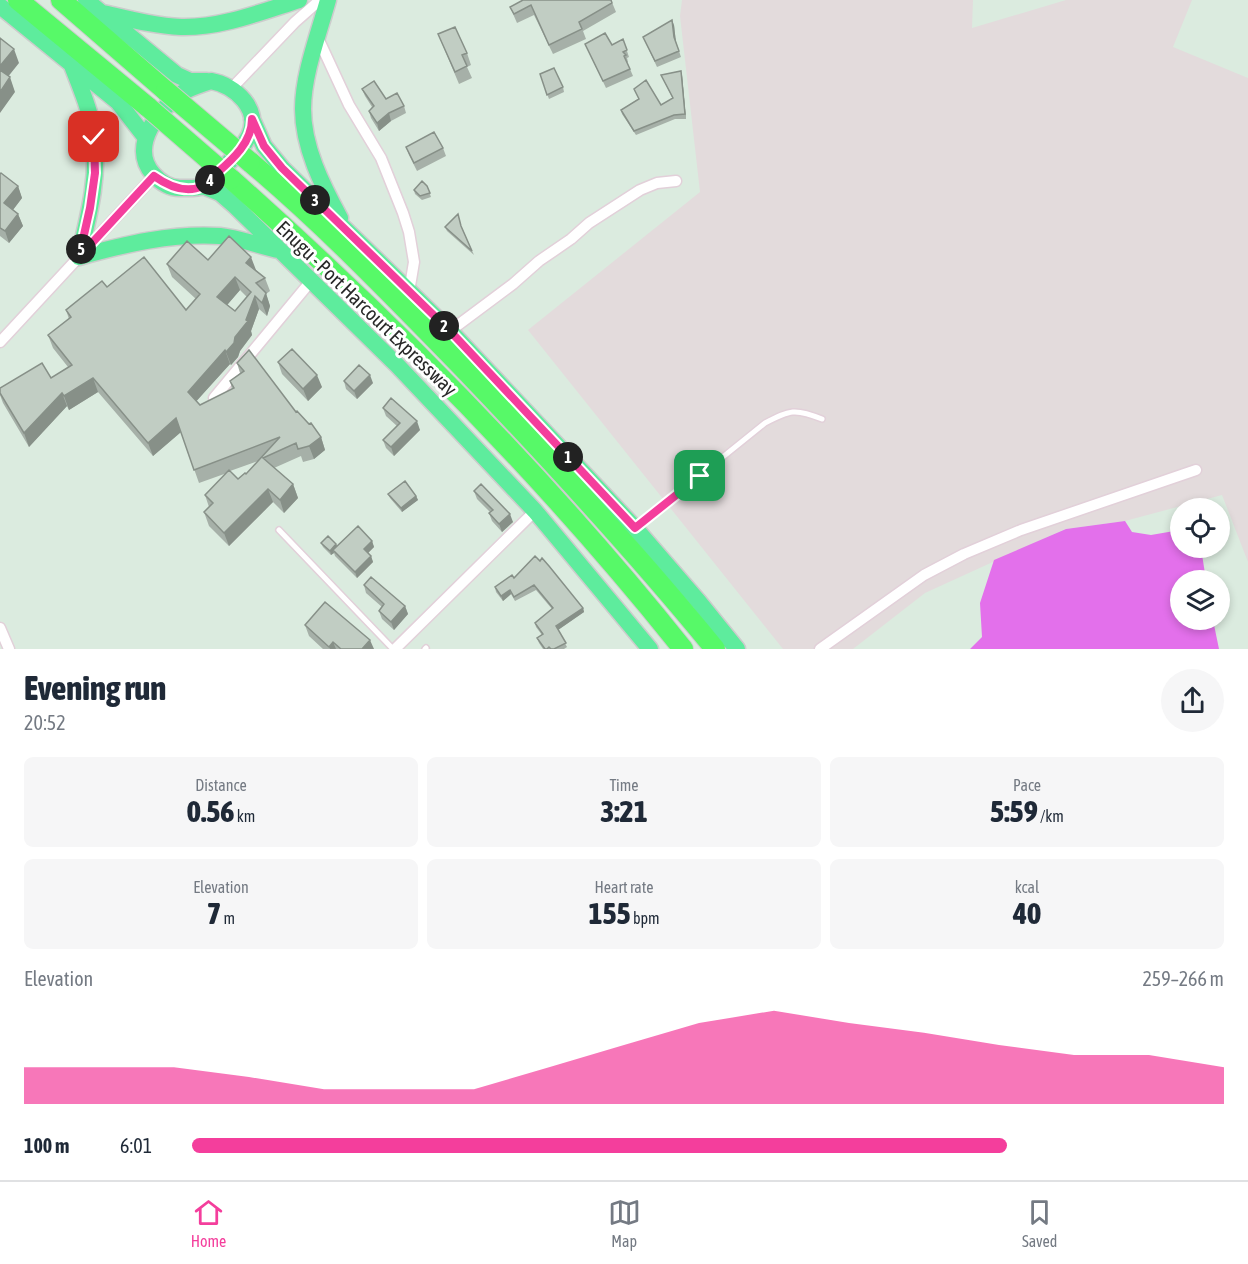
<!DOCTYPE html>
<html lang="en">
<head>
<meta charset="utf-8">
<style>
	:root { --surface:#fff; --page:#f6f6f7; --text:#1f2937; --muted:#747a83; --line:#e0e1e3; --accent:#f43e9c }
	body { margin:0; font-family:"Asap Condensed",sans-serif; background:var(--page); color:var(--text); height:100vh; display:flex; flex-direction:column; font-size:22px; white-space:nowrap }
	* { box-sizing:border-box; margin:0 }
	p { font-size:20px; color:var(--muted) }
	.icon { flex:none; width:33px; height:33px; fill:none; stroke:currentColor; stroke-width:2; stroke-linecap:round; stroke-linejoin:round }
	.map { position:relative; height:649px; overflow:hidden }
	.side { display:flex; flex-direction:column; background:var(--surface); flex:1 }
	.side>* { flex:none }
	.tools { position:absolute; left:1170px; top:498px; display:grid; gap:12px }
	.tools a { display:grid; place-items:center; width:60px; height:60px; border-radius:50%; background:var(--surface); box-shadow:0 3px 9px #0003; font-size:30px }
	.pin { position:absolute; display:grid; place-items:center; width:51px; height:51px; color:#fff; margin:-26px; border-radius:12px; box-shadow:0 3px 9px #0006 }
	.km { position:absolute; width:30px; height:30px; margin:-15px; border-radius:50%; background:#222; color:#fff; font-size:16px; line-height:30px; text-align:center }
	.round { display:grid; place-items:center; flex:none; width:63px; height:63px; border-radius:32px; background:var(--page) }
	.overview { display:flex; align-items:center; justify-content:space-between; height:102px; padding:0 24px }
	h1 { font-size:33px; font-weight:800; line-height:45px }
	.figures { display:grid; grid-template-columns:repeat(3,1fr); gap:9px; height:102px; padding:6px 24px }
	.figures div { display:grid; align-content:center; border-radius:9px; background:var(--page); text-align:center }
	.figures b { font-size:30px; font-weight:800 }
	.figures small { font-size:16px; font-weight:400 }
	.figures p { font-size:16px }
	.chart { height:168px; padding:12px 24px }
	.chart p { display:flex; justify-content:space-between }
	.chart svg { width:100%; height:108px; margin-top:6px; fill:var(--accent); opacity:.7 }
	ul { padding:0 24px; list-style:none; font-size:20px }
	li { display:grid; grid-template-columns:96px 72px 1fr; align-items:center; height:45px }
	li i { height:15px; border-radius:8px; background:var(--accent) }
	.tabs { display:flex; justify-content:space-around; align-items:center; height:84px; border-top:2px solid var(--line); background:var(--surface); font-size:16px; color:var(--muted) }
	.tabs a { display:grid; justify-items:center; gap:3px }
	.tabs .current { color:var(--accent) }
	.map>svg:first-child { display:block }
	.industrial { fill:#e3dbdc }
	.water { fill:#e370eb }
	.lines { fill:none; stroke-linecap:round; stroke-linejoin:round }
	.lane-casing { stroke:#e2d0d9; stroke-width:8 }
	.street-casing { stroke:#e2d0d9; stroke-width:13 }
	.primary-casing { stroke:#ccc; stroke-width:19 }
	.highway-casing { stroke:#ccc; stroke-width:22 }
	.lane { stroke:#fff; stroke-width:5 }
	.street { stroke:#fff; stroke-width:10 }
	.primary { stroke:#5eec9d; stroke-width:16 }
	.highway { stroke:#57f968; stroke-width:20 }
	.highway-bridge-casing { stroke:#ccc; stroke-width:22; stroke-linecap:butt }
	.highway-bridge { stroke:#57f968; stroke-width:20 }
	.wall { fill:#a6b0a8; fill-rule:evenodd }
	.shaded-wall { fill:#879088 }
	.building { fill:#c1cdc3; stroke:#879088; stroke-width:1.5; fill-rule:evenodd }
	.route-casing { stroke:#fff; stroke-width:12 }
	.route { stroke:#f43e9c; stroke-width:8 }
	.labels { text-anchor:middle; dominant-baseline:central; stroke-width:6; stroke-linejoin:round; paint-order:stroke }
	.street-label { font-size:20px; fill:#292929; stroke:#fff }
</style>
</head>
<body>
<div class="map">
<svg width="1248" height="649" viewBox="0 0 1248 649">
	<rect width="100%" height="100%" fill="#dbebdf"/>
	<!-- industrial -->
	<path class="industrial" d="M 682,0 L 973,0 L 972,28 L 1066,0 L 1192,0 L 1173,47 L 1248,78 L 1248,562 L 1222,495 L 1125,521 L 1065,529 L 925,593 L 853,649 L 783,649 L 528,330 L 700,192 L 680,16 Z"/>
	<!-- water -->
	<path class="water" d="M 1125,521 L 1132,532 L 1151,535 L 1180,530 L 1180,548 L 1201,548 L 1206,580 L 1180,580 L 1180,620 L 1213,620 L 1219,649 L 970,649 L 982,637 L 980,603 L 994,560 L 1066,529 Z"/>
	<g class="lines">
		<!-- lane casing -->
		<g class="lane-casing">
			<path id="lane" d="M 636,527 L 765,423 C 790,410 795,408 822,419
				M 279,530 L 393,649
				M 425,649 L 426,648"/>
		</g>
		<!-- street casing -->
		<g class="street-casing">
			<path id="street" d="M 318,38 L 349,105 L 381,158 L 403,213 L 409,232 L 414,262 L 409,292
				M 232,88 L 295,22 L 320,0
				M 450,331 L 513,284 L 539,261 L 571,239 L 589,223 L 640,190 L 657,183 L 676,181
				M 0,342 L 154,176
				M 214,398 L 311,281
				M 0,628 L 9,649
				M 395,649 L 535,511
				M 820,649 L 924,575 L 964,554 L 1021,530 L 1196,470"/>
		</g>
		<!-- primary casing -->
		<g class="primary-casing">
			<path id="primary" d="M 86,0 L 177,75 L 190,81 L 207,81
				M 328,0 C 319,33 303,74 303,109 C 303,147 322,185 340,218
				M 0,6 L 118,102 L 146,138
				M 103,13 C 129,19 155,26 181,27 C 221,28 261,12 299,0
				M 71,63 C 80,87 92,113 94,138 C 99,179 88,218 79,257 C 125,244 172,233 220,236 C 239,238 260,246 278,250
				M 211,81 C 235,85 262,110 249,136 C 242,149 231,161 220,171 C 215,175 209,183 203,186 C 196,189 187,188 180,188 C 169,188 160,182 153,174 C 128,146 160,107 185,91 C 193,87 202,84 211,81 Z
				M 252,119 L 264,146 L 282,168 L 450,331 L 635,528 L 699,602 L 737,649
				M 203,186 L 220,193 L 235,206 L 397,365 L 535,511 L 650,649"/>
		</g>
		<!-- highway casing -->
		<g class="highway-casing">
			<path id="highway" d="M 18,0 L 149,108
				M 61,0 L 166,91
				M 250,162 C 326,226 394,297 463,368 C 550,459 635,551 715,649
				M 231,179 C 392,322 549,481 683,649"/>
		</g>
		<!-- lane -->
		<use href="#lane" class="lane"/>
		<!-- street -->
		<use href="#street" class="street"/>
		<!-- primary -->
		<use href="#primary" class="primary"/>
		<!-- highway -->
		<use href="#highway" class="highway"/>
		<!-- highway-bridge casing -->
		<g class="highway-bridge-casing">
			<path id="highway-bridge" d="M 166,91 L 250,162
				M 149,108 L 231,179"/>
		</g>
		<!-- highway-bridge -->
		<use href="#highway-bridge" class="highway-bridge"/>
	</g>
	<!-- wall -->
	<path class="wall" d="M 611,0 L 616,12 L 583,31 L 586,39 L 553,54 L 534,15 L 517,23 L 510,7 Z
		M 674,25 L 676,42 L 681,57 L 657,67 L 643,37 Z
		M 438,34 L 467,53 L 471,65 L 467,67 L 472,78 L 459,84 Z
		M 623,39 L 629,57 L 627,58 L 628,62 L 627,62 L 633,76 L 606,88 L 585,44 L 612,45 Z
		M 540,74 L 563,87 L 564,92 L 549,99 Z
		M 661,75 L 682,75 L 686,119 L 675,119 L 636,135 L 622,114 L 621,110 L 638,99 L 661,105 L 673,99 Z
		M 362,89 L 404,106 L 406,113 L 391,121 L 379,131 L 371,118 L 369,111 L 372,107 L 365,96 Z
		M 406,147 L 443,148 L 446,156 L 417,171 L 409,155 Z
		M 0,174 L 18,186 L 22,198 L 13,210 L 18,214 L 23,226 L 9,243 L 0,236 Z
		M 427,186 L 431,197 L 422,200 L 415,194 L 414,190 Z
		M 445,227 L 462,228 L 474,255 L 447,231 Z
		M 208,260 L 256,270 L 265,278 L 270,291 L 266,294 L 270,306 L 267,316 L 259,309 L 251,331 L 252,335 L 240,351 L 238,357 L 231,365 L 230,364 L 196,401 L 200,405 L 232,389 L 230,381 L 240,373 L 237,363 L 296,412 L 321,437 L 325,450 L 314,459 L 303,462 L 301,456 L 274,468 L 293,484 L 298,498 L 284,513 L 273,502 L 229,546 L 209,526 L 204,512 L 209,507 L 205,495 L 227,473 L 199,483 L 181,432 L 153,456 L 98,392 L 69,410 L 67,406 L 29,447 L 3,403 L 0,395 L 0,388 L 51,378 L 68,367 L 53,348 L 48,335 L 69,319 L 66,310 L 107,287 L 186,310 L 196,299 L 172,277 L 167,264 ZM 240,290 L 247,297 L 235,311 L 227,305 ZM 258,461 L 246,474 L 238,479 L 230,471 Z
		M 278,362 L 322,387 L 308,401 L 282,374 Z
		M 344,381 L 373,383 L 357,399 L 346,389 Z
		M 383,408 L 420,430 L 394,456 L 386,448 L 383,440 L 397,426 L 386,416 Z
		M 474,491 L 513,522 L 502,532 L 492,521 L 489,513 L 490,512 L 477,499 Z
		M 388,494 L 416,496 L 418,500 L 402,512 L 390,498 Z
		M 372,541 L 374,547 L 368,553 L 371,556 L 373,562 L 357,578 L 335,556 L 334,553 L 331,555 L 323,547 L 321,543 L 336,544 L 337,546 Z
		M 535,556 L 583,608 L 584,612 L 558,630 L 567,647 L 564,649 L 543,649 L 539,643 L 537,638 L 542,635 L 536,627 L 535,623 L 552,609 L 536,590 L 515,601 L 511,594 L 503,601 L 496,592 L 495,587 L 514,578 Z
		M 364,585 L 405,606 L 408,614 L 394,630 L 382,619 L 379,611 L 382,607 L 366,593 Z
		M 305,625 L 374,649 L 323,649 L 309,636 Z"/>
	<!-- shaded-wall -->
	<path class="shaded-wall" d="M 672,20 L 674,25 L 676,43 L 674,37 Z
		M 14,49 L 19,63 L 3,83 L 0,75 L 0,66 Z
		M 681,71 L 682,75 L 686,119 L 685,114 Z
		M 10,77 L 15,92 L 0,113 L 0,92 Z
		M 389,113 L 391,121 L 379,131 L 377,123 Z
		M 18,186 L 22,198 L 9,215 L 4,203 Z
		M 18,214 L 23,226 L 9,243 L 5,231 Z
		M 251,257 L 256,270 L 251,276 L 246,263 Z
		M 235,277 L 240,290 L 222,311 L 217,297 Z
		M 266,293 L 270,306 L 267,316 L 262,303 Z
		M 255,296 L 259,309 L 251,331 L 252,335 L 240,351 L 238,357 L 231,365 L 226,352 L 246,320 Z
		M 225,350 L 230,364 L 193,405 L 188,392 Z
		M 317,375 L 322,387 L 308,401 L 303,389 Z
		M 370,375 L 373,383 L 357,399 L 354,391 Z
		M 93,378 L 98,392 L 69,410 L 64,396 Z
		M 62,393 L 67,406 L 29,447 L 24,433 Z
		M 176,418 L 181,432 L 153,456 L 148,443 Z
		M 417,421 L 420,430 L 394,456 L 391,447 Z
		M 321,437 L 325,450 L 314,459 L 309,446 Z
		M 293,484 L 298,498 L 284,513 L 280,500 Z
		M 268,489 L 273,502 L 229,546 L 224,533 Z
		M 416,496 L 418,500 L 402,512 L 401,508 Z
		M 510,514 L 513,522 L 502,532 L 499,524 Z
		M 372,541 L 374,547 L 366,555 L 364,549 Z
		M 336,544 L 338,548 L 333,550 L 334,553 L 331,555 L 330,551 Z
		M 371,556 L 373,562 L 357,578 L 355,572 Z
		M 510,590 L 511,594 L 503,601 L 501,596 Z
		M 405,606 L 408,614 L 394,630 L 391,622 Z
		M 583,608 L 584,612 L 558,630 L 556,626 Z
		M 370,640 L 374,649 L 362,649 Z
		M 333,642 L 336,649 L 330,649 L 329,647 Z"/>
	<!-- building -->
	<path class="building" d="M 523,0 L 611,0 L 612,3 L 579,22 L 582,29 L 549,45 L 531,5 L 514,14 L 510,7 Z
		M 672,20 L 674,37 L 679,51 L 655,61 L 643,37 Z
		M 455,27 L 467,53 L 462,55 L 467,66 L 455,72 L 438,34 Z
		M 605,33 L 612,45 L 623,39 L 627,50 L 623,52 L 626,55 L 624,56 L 630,69 L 603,81 L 585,44 Z
		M 0,38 L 14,49 L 0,66 Z
		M 554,68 L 563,87 L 547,95 L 540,74 Z
		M 0,70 L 10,77 L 0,92 Z
		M 681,71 L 685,114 L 674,115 L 634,131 L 621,110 L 639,99 L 634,89 L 646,80 L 661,105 L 673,98 L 661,75 Z
		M 374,81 L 386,99 L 397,93 L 404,106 L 389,113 L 377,123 L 369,111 L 374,106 L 362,89 Z
		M 434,132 L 443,148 L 414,163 L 406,147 Z
		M 1,173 L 18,186 L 4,203 L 18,214 L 5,231 L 0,228 L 0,174 Z
		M 422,181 L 427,186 L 430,193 L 420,196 L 414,190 Z
		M 458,214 L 461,226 L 472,251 L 445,227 Z
		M 229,236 L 251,257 L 246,263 L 265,278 L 256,283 L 266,293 L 262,303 L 255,296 L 246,320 L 248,321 L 235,337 L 234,343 L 226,352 L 225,350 L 188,392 L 200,405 L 234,388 L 230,381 L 244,371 L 237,363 L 249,350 L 296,412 L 297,411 L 309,424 L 311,423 L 321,437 L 309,446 L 298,449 L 296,443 L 263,458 L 293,484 L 280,500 L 268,489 L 224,533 L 204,512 L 213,503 L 205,495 L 229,470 L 238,479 L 245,473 L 246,474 L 280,437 L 194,470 L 176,418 L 148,443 L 93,378 L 64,396 L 62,393 L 24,433 L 0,393 L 0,388 L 42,363 L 51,378 L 72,365 L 48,335 L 71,317 L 66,310 L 102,281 L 107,287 L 144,257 L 186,310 L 200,294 L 167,264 L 187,241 L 208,260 ZM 235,277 L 251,292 L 235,311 L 217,297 Z
		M 292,349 L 317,375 L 303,389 L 278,362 Z
		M 359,365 L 370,375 L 354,391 L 344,381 Z
		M 391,398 L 417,421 L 391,447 L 383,440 L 400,423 L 383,408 Z
		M 405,481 L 416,496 L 401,508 L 388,494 Z
		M 481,484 L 510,514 L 499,524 L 489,513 L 493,510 L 474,491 Z
		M 358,526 L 372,541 L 364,549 L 371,556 L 355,572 L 333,550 Z
		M 328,536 L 336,544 L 330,551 L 321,543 Z
		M 535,556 L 540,561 L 542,558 L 549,566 L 583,608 L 556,626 L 566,643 L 554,649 L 551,649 L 549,647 L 547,649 L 545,649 L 537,638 L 543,634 L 535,623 L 553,608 L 534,585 L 514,597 L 510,590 L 501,596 L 495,587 L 512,575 L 514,578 Z
		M 371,577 L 405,606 L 391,622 L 379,611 L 384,604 L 364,585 Z
		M 325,602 L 370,640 L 362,649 L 341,649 L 333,642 L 329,647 L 305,625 Z"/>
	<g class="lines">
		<!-- route casing -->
		<g class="route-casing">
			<path id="route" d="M 94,137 L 95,173 L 90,208 L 79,257 L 154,176 C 168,186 186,194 203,186 C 208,184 213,177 217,173 C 233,159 252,142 252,119 L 264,146 L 282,168 L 450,331 L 635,528 L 700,476"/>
		</g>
		<!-- route -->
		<use href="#route" class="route"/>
	</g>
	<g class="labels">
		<!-- street labels -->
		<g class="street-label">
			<text transform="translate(367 308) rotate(44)">Enugu - Port Harcourt Expressway</text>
		</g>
	</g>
</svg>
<div class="tools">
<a><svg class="icon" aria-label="locate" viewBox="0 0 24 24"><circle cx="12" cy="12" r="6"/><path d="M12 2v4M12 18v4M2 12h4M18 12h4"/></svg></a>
<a><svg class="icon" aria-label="layers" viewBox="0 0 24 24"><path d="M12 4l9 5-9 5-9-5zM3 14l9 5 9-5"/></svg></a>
</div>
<div class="pin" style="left:700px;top:476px;background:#1e9e55"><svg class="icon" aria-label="arrive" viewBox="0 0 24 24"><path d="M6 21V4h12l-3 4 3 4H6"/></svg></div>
<div class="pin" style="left:94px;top:137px;background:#d93025"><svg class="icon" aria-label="check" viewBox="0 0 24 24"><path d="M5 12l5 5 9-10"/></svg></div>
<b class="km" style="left:568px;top:457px">1</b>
<b class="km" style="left:444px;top:326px">2</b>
<b class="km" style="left:315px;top:200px">3</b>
<b class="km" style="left:210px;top:180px">4</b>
<b class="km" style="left:81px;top:249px">5</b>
</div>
<section class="side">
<div class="overview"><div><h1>Evening run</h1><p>20:52</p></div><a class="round"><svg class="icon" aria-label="share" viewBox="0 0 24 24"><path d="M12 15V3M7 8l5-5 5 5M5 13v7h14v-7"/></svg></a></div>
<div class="figures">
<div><p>Distance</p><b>0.56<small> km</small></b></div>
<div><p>Time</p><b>3:21</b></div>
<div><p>Pace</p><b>5:59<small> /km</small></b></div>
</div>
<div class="figures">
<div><p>Elevation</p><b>7<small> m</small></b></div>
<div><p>Heart rate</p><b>155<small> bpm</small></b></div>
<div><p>kcal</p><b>40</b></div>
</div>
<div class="chart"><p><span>Elevation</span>259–266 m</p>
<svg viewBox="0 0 160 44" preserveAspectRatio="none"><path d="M0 44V29L10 29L20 29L30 33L40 38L50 38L60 38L70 29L80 20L90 11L100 6L110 11L120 15L130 20L140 24L150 24L160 29V44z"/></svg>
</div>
<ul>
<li><b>100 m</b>6:01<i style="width:79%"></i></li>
</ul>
</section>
<nav class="tabs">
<a class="current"><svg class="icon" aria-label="home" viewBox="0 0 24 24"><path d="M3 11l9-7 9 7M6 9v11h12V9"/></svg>Home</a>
<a><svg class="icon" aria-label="map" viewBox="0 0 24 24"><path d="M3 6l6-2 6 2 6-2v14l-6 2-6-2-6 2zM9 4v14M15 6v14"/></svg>Map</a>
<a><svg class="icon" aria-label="saved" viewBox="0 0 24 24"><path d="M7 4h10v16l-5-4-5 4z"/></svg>Saved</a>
</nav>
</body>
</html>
